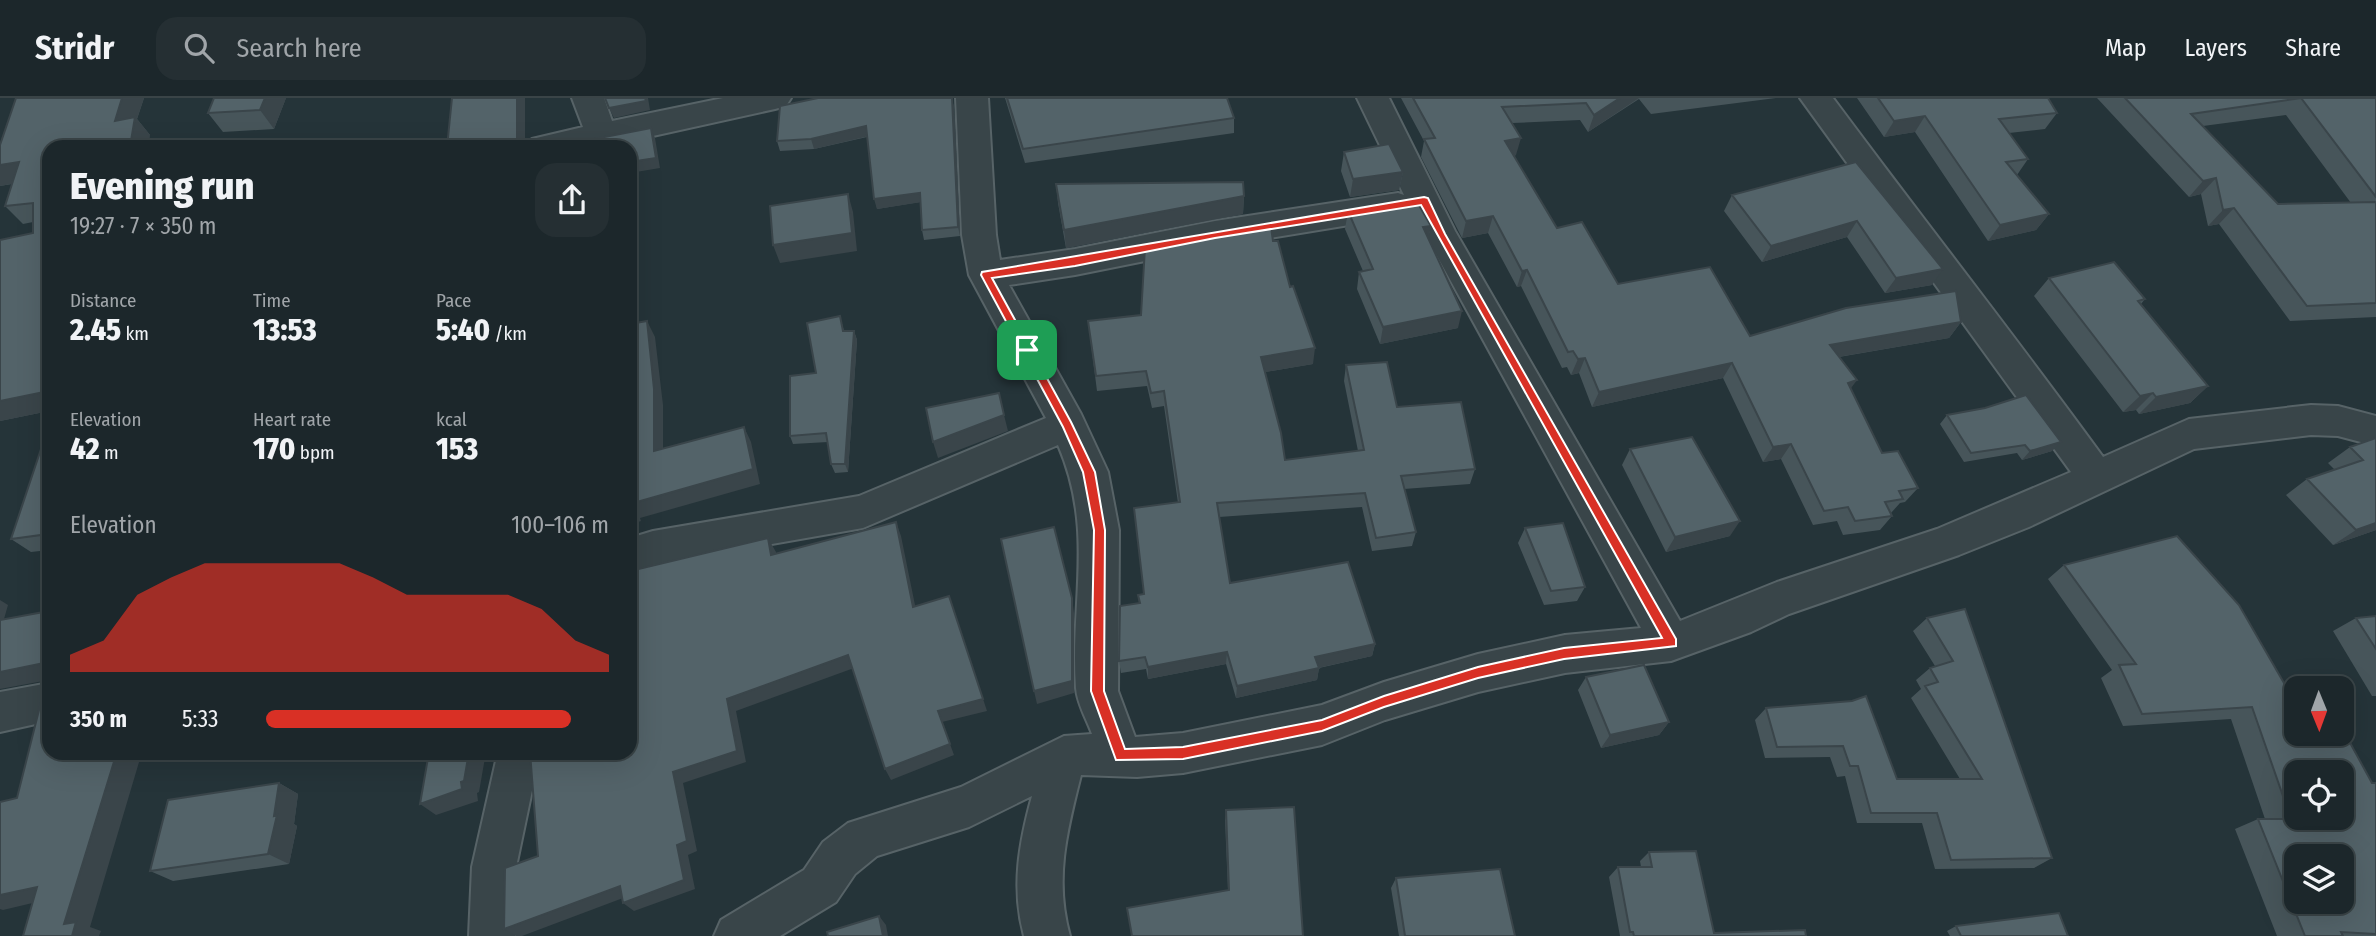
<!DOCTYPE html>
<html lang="en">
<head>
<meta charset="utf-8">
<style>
	:root { --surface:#1c272b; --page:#252f33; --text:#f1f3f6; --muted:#a0a5a9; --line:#3a4447; --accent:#d93025 }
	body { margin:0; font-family:"Fira Sans Condensed",sans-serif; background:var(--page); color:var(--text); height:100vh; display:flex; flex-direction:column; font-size:26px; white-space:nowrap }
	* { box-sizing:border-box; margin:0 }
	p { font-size:23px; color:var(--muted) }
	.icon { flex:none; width:38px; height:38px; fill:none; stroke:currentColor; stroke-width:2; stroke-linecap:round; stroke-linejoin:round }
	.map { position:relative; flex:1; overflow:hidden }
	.details { position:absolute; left:42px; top:42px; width:595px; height:620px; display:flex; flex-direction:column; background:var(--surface); border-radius:21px; box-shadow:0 7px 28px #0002,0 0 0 2px var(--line) }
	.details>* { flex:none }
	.needle { width:46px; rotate:179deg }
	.fabs { position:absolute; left:2284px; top:578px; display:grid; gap:14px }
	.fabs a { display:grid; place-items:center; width:70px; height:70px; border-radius:14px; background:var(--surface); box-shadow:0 7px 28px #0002,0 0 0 2px var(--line); font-size:35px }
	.pin { position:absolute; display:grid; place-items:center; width:60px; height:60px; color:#fff; margin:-30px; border-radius:14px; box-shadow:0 4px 10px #0006 }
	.round { display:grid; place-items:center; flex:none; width:74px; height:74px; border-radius:21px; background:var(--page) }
	.summary { display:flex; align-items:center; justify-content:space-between; height:119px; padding:0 28px }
	h1 { font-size:38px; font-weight:800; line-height:52px }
	.stats { display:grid; grid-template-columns:repeat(3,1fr); gap:10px; height:119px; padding:7px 28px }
	.stats div { display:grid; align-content:center }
	.stats b { font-size:30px; font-weight:800 }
	.stats small { font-size:19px; font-weight:400 }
	.stats p { font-size:19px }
	.chart { height:196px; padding:14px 28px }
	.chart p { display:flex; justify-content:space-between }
	.chart svg { width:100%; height:126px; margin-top:7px; fill:var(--accent); opacity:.7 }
	ul { padding:0 28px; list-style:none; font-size:23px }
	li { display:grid; grid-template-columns:112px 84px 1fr; align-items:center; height:52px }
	li i { height:18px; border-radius:9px; background:var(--accent) }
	header { display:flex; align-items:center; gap:42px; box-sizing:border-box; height:98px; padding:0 35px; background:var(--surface); border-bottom:2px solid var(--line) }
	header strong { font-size:33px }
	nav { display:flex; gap:38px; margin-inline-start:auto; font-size:24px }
	.search { width:490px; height:63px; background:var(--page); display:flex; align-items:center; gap:18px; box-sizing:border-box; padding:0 24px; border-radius:21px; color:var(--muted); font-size:26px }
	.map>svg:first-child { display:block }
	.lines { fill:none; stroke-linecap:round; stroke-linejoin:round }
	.minor-casing { stroke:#576367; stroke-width:4 }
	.minor { fill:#394549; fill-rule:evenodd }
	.wall { fill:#47555a; fill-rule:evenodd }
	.shaded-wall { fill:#3a454a }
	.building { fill:#536369; stroke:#3a454a; stroke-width:2; fill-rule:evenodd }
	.route { fill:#d93025; stroke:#fff; stroke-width:2; fill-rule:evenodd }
</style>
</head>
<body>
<header>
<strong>Stridr</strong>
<div class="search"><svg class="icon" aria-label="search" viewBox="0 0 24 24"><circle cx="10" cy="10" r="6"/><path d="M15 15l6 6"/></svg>Search here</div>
<nav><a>Map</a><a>Layers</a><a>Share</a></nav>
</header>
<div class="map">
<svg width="2376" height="838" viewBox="0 0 2376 838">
	<rect width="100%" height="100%" fill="#253439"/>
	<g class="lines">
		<!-- minor casing -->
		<g class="minor-casing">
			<path id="minor" d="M 572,0 L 604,0 L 612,23 L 723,0 L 791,0 L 786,8 L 775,11 L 603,49 L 527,49 L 532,41 L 583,29 Z
				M 956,0 L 988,0 L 996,137 L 1000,162 L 1075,151 L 1215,123 L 1398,95 L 1404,97 L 1357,0 L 1389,0 L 1455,133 L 1680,523 L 1777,484 L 1937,431 L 2071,374 L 1800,0 L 1833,0 C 1922,120 2015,238 2103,359 L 2189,321 L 2311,307 L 2338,308 L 2376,318 L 2376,348 L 2338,338 L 2311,337 L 2194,351 L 2029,429 L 1959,457 L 1789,516 L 1751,534 L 1671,563 L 1565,575 L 1478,594 L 1385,622 L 1322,647 L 1183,675 L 1137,679 L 1081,677 C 1067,732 1054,782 1070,838 L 1024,838 C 1011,790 1019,745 1032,698 L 969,729 L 877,758 L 855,776 L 836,804 L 780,838 L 714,838 L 721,822 L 804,772 L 823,744 L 848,725 L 961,689 L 1064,638 L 1092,636 C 1087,622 1077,605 1076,590 C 1070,504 1095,432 1058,347 L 863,430 L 653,467 L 630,474 L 630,440 L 653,433 L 859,398 L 1046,320 L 969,177 L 962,137 ZM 1412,112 L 1641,530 L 1565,537 L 1478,556 L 1384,584 L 1322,607 L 1183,635 L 1135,639 L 1118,593 L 1119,432 L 1108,374 L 1081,316 L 1009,187 L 1075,177 L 1215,149 L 1398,119 L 1410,116 Z
				M 49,585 L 49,623 L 0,634 L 0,594 Z
				M 498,654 L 540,654 L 516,769 L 515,838 L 469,838 L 472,769 Z"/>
		</g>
		<!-- minor -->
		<use href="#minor" class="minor"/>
	</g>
	<!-- wall -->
	<path class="wall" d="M 16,0 L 144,0 L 137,21 L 150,37 L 49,49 L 49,313 L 0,323 L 0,142 L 33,135 L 33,124 L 23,126 L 5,108 L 12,86 L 0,88 L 0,46 Z
		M 286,0 L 274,31 L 223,34 L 208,15 Z
		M 952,0 L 954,10 L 960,138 L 924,142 L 922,132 L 920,104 L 877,111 L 867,39 L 814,51 L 780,53 L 777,43 Z
		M 1005,0 L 1227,0 L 1234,20 L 1234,35 L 1025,65 Z
		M 1401,0 L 1776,0 L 1651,16 L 1639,1 L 1588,34 L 1580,22 L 1512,25 L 1516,57 L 1514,58 L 1557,130 L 1618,186 L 1750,238 L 1961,224 L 1949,240 L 1839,259 L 1850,291 L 1882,355 L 1918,390 L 1905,404 L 1900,405 L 1891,415 L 1892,418 L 1880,432 L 1843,437 L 1837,423 L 1813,427 L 1781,361 L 1763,364 L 1723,280 L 1592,309 L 1579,275 L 1571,277 L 1567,269 L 1562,270 L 1521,188 L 1517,189 L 1488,135 L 1462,140 L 1421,59 L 1424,43 Z
		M 1857,0 L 2048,0 L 2057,15 L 2045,31 L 2009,35 L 2028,61 L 2017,77 L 2049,116 L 2036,132 L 1988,143 L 1915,34 L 1884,39 Z
		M 2097,0 L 2376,0 L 2376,219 L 2290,223 L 2219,126 L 2208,128 L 2201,96 L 2189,99 ZM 2286,17 L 2351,105 L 2278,106 L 2203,28 Z
		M 1344,54 L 1403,74 L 1399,92 L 1350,99 L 1341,73 Z
		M 1856,64 L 1932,187 L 1885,195 L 1847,139 L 1762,164 L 1724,113 L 1732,97 Z
		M 1056,86 L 1244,98 L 1243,116 L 1066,150 L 1058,105 Z
		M 1348,113 L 1431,128 L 1428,140 L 1458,230 L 1380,246 L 1357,191 L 1359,174 L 1363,173 L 1345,131 Z
		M 1273,143 L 1290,189 L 1313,266 L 1265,274 L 1285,362 L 1358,353 L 1344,283 L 1346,267 L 1475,371 L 1470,386 L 1404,391 L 1416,434 L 1412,448 L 1372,453 L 1362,409 L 1219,419 L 1230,485 L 1375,546 L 1372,558 L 1319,570 L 1317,582 L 1236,600 L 1226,566 L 1148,581 L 1146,571 L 1121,575 L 1119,563 L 1139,505 L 1138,497 L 1144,496 L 1134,410 L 1178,405 L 1164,308 L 1152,310 L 1147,288 L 1097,293 L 1088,223 L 1141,217 Z
		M 2049,180 L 2145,201 L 2141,206 L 2208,288 L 2190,305 L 2139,316 L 2136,312 L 2123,314 L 2034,198 Z
		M 840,218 L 844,233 L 854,233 L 857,242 L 848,374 L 835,375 L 831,366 L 828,344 L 793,346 L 790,338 Z
		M 1947,317 L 2052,353 L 2022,362 L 2017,355 L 1964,364 L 1940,326 Z
		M 49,335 L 49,452 L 31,454 L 11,441 Z
		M 2376,340 L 2376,432 L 2333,447 L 2286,397 L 2307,381 L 2335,372 L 2328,365 L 2350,349 Z
		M 1630,351 L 1730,438 L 1666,454 L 1622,367 Z
		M 1525,430 L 1585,489 L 1577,503 L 1544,507 L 1518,445 Z
		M 2064,467 L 2296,635 L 2372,685 L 2376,685 L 2376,838 L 2277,838 L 2235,731 L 2258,721 L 2265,721 L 2231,621 L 2123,628 L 2101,580 L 2112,572 L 2048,481 Z
		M 1965,511 L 2052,760 L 2034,770 L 1935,771 L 1922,725 L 1857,725 L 1845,678 L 1837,679 L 1830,659 L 1765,660 L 1755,622 L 1766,610 L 1852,603 L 1897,681 L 1960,681 L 1911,600 L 1921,591 L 1916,582 L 1930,570 L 1935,568 L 1913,533 L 1927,520 Z
		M 2376,518 L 2376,598 L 2372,598 L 2333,533 L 2356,520 Z
		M 1586,579 L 1669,624 L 1659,637 L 1601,650 L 1578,592 Z
		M 279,685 L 298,696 L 294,726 L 297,728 L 289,766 L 173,783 L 150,773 Z
		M 1226,712 L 1303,838 L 1228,793 L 1225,722 Z
		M 1649,754 L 1714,835 L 1806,838 L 1620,838 L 1609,779 L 1618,769 L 1641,769 L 1640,763 Z
		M 1396,780 L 1515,838 L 1399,838 L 1391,790 Z
		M 1956,828 L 2068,838 L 1950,838 L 1947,833 Z"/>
	<!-- shaded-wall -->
	<path class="shaded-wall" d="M 122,0 L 144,0 L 137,21 L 150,37 L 149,49 L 130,49 L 115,23 Z
		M 265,0 L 286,0 L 274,31 L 260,12 Z
		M 517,0 L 525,0 L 525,49 L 517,49 Z
		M 645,0 L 648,0 L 650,12 L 614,20 L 609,10 Z
		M 952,0 L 954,10 L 960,138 L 958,129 Z
		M 1620,0 L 1639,0 L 1588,34 L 1594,17 Z
		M 1925,18 L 1915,34 L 1884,39 L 1894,23 Z
		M 866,28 L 869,38 L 814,51 L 811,41 Z
		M 651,30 L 655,40 L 660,70 L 630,75 L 630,64 Z
		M 1521,40 L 1516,57 L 1501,61 L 1505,43 Z
		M 19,64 L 37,81 L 0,88 L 0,67 Z
		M 1403,74 L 1399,92 L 1350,99 L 1353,81 Z
		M 2216,80 L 2201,96 L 2189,99 L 2203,83 Z
		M 920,95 L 922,104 L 877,111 L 874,101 Z
		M 848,96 L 853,114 L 857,153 L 780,165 L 773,147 Z
		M 1244,98 L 1243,116 L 1066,150 L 1064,132 Z
		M 2234,110 L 2219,126 L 2208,128 L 2223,112 Z
		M 2049,116 L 2036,132 L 1988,143 L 2000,127 Z
		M 1493,118 L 1488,135 L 1462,140 L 1466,123 Z
		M 1857,123 L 1847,139 L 1762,164 L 1771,148 Z
		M 1431,128 L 1427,146 L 1423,129 Z
		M 1943,171 L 1932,187 L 1885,195 L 1896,180 Z
		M 1527,172 L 1521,188 L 1517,189 L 1522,173 Z
		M 1462,213 L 1458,230 L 1380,246 L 1383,229 Z
		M 647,223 L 655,239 L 663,307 L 663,368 L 654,353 Z
		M 1961,224 L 1949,240 L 1820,262 L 1830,247 Z
		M 854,233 L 857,242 L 848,374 L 845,366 Z
		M 1315,250 L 1313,266 L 1260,275 L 1261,259 Z
		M 1585,260 L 1579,275 L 1571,277 L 1578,261 Z
		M 1732,265 L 1723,280 L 1592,309 L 1599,294 Z
		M 1857,282 L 1846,297 L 1848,285 Z
		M 2208,288 L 2190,305 L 2139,316 L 2156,299 Z
		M 49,293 L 49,313 L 0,323 L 0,303 Z
		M 2153,295 L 2136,312 L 2123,314 L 2140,298 Z
		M 1004,317 L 1008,333 L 938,360 L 933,344 Z
		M 744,329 L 751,344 L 760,386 L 640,420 L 641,423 L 630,427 L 630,406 Z
		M 2061,344 L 2052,353 L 2022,362 L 2030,353 Z
		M 1791,346 L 1781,361 L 1763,364 L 1773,349 Z
		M 1740,423 L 1730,438 L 1666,454 L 1675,439 Z
		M 896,424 L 901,438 L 918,522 L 913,509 Z
		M 2376,425 L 2376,432 L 2333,447 L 2356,432 Z
		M 768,440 L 776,454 L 778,471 L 771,457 Z
		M 949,498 L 987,613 L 942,624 L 954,657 L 891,682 L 885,671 L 938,613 Z
		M 1072,500 L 1074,515 L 1074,595 L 1037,606 L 1034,593 Z
		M 0,502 L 8,507 L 0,535 Z
		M 1375,546 L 1372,558 L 1313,571 L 1315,559 Z
		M 1227,554 L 1226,566 L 1148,581 L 1148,569 Z
		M 848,557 L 854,570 L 736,613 L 746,664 L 683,685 L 697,753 L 688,757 L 695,791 L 634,813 L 623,805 L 677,747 L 673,674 L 727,601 Z
		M 49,564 L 49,582 L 0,591 L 0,574 Z
		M 1319,570 L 1317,582 L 1236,600 L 1237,588 Z
		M 1669,624 L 1659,637 L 1601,650 L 1610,637 Z
		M 117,654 L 142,654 L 90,829 L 101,833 L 99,838 L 72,838 L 64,826 Z
		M 469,654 L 486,654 L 479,694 L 477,695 L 478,703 L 436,717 L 420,706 L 461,684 Z
		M 279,685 L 298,696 L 294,726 L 297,728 L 289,766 L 268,756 Z
		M 620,788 L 631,797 L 522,838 L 516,838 L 504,831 Z
		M 37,789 L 62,798 L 3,812 L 0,811 L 0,797 Z
		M 879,818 L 886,827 L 888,838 L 883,838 Z"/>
	<!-- building -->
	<path class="building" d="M 16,0 L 122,0 L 115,23 L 135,19 L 130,49 L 49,49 L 49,293 L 0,303 L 0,142 L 33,135 L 33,105 L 5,108 L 19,64 L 0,67 L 0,47 Z
		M 214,0 L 265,0 L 260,12 L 208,15 Z
		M 452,0 L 517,0 L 517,49 L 447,49 Z
		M 605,0 L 645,0 L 646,3 L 609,10 Z
		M 818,0 L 952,0 L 958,129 L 922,132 L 920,95 L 874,101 L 866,28 L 811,41 L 777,43 L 780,8 Z
		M 1007,0 L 1227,0 L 1234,20 L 1023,51 Z
		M 1413,0 L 1620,0 L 1594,17 L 1586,5 L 1502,9 L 1521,40 L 1505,43 L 1557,130 L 1582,124 L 1618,186 L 1710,169 L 1750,238 L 1846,210 L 1956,193 L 1961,224 L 1830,247 L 1857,282 L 1848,285 L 1882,355 L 1898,353 L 1918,390 L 1899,393 L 1903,401 L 1885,404 L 1892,418 L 1855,423 L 1848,409 L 1824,413 L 1791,346 L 1773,349 L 1732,265 L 1599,294 L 1585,260 L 1578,261 L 1573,253 L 1568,254 L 1527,172 L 1522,173 L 1493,118 L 1466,123 L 1424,41 L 1435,40 Z
		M 1878,0 L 2048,0 L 2057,15 L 1999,21 L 2028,61 L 2006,64 L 2049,116 L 2000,127 L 1925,18 L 1894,23 Z
		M 2125,0 L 2376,0 L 2376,99 L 2301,0 L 2191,16 L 2278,106 L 2376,104 L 2376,205 L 2307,208 L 2234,110 L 2223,112 L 2216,80 L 2203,83 Z
		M 651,30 L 656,60 L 630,64 L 630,49 L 590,49 L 589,42 Z
		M 1389,46 L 1403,74 L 1353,81 L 1344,54 Z
		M 1856,64 L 1943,171 L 1896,180 L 1857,123 L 1771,148 L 1732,97 Z
		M 1243,84 L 1244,98 L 1064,132 L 1056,86 Z
		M 848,96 L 852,135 L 773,147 L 770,108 Z
		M 1416,102 L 1431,128 L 1423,129 L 1462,213 L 1383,229 L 1359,174 L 1373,171 L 1348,113 Z
		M 1271,129 L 1273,143 L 1278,143 L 1290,189 L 1293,188 L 1315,250 L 1261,259 L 1281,335 L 1285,362 L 1364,352 L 1346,267 L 1387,264 L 1397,309 L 1461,304 L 1475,371 L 1401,378 L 1416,434 L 1376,440 L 1365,395 L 1217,405 L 1230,485 L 1348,464 L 1375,546 L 1315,559 L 1319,570 L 1237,588 L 1227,554 L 1148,569 L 1145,559 L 1119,563 L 1120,508 L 1140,505 L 1138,497 L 1144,496 L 1134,410 L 1180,404 L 1164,293 L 1151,295 L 1146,273 L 1096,278 L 1088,223 L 1141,217 L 1145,149 L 1216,135 Z
		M 2114,164 L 2145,201 L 2138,203 L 2208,288 L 2156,299 L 2153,295 L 2140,298 L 2049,180 Z
		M 840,218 L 843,233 L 854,233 L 845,366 L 831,366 L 826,335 L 790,338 L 790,278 L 816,275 L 807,225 Z
		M 647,223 L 654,291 L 654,353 L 744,329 L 753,371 L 630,406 L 631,409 L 630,409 L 630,226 Z
		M 999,295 L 1004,317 L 933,344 L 926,310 Z
		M 2026,297 L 2061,344 L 2030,353 L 2025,347 L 1971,355 L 1947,317 L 1985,310 Z
		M 49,335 L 48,436 L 11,441 L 46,336 Z
		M 1692,339 L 1740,423 L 1675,439 L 1630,351 Z
		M 2376,340 L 2376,425 L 2356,432 L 2307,381 L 2363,362 L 2350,349 Z
		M 896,424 L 913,509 L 949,498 L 983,601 L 938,613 L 950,646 L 885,671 L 848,557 L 727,601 L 737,653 L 673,674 L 687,743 L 677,747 L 684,782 L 623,805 L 620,788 L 504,831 L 505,770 L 538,758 L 530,654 L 630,654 L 630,473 L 768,440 L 771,457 Z
		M 1563,425 L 1585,489 L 1551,493 L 1525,430 Z
		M 1054,429 L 1072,500 L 1072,583 L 1034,593 L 1001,441 Z
		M 2177,438 L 2239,507 L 2296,606 L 2296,635 L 2342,635 L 2342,630 L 2372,685 L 2376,685 L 2376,836 L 2341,834 L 2343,838 L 2305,838 L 2258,721 L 2291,721 L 2252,609 L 2142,616 L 2119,567 L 2136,566 L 2064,467 ZM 2296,674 L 2342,674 L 2342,719 L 2296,719 ZM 2296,758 L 2342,758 L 2342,803 L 2296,803 Z
		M 1965,511 L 2052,760 L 1951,762 L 1937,715 L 1871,715 L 1858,668 L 1850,668 L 1843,648 L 1777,649 L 1766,610 L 1852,603 L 1866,598 L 1897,681 L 1982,681 L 1925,588 L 1938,584 L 1930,570 L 1953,563 L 1927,520 Z
		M 49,513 L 49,564 L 0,574 L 0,522 Z
		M 2376,518 L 2376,551 L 2356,520 Z
		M 1644,567 L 1669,624 L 1610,637 L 1586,579 Z
		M 49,572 L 49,654 L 117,654 L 64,826 L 76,824 L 72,838 L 23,838 L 37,789 L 0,797 L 0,704 L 17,700 Z
		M 429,654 L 469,654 L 464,683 L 461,684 L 462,691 L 420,706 Z
		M 279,685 L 274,718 L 277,717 L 268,756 L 150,773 L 168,702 Z
		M 1294,709 L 1303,838 L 1132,838 L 1127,810 L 1229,792 L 1226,712 Z
		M 1696,753 L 1714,835 L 1805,832 L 1806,838 L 1634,838 L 1633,834 L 1630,834 L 1618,769 L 1652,769 L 1649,754 Z
		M 1500,771 L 1515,838 L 1405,838 L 1396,780 Z
		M 2059,815 L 2068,838 L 1961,838 L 1956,828 Z
		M 879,818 L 883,838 L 828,838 L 827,834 Z"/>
	<!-- route -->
	<path class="route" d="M 1424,99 L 1428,100 L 1445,136 L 1676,541 L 1676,548 L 1564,561 L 1478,580 L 1384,609 L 1322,633 L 1183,661 L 1116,662 L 1091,593 L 1094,432 L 1083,374 L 1063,329 L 981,177 L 982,174 ZM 1421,107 L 1662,540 L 1564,550 L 1478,569 L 1384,598 L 1322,622 L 1183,649 L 1125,651 L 1104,593 L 1105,432 L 1095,374 L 1071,324 L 992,180 L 1075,168 L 1215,140 Z"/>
</svg>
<div class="fabs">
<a><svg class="needle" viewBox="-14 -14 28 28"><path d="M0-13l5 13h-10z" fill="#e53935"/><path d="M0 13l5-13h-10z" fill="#a0a5a9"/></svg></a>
<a><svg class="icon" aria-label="locate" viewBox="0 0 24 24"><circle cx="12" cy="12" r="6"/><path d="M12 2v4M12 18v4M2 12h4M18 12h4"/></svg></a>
<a><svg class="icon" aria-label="layers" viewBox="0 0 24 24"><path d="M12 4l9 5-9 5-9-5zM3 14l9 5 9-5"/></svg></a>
</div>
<div class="pin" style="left:1027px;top:252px;background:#1e9e55"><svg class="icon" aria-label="arrive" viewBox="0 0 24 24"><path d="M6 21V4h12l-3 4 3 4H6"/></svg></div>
<section class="details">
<div class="summary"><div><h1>Evening run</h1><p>19:27 · 7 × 350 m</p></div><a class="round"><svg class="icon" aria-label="share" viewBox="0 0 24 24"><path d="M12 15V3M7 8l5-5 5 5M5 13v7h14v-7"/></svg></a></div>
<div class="stats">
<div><p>Distance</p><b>2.45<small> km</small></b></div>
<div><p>Time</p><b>13:53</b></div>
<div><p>Pace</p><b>5:40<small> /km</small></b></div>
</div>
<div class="stats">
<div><p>Elevation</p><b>42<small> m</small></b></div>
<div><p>Heart rate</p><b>170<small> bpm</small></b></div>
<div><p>kcal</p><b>153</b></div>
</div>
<div class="chart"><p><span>Elevation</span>100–106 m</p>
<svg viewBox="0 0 160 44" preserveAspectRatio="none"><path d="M0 44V38L10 33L20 17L30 11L40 6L50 6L60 6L70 6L80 6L90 11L100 17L110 17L120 17L130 17L140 22L150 33L160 38V44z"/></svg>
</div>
<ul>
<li><b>350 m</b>5:33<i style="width:89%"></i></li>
</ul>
</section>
</div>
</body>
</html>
